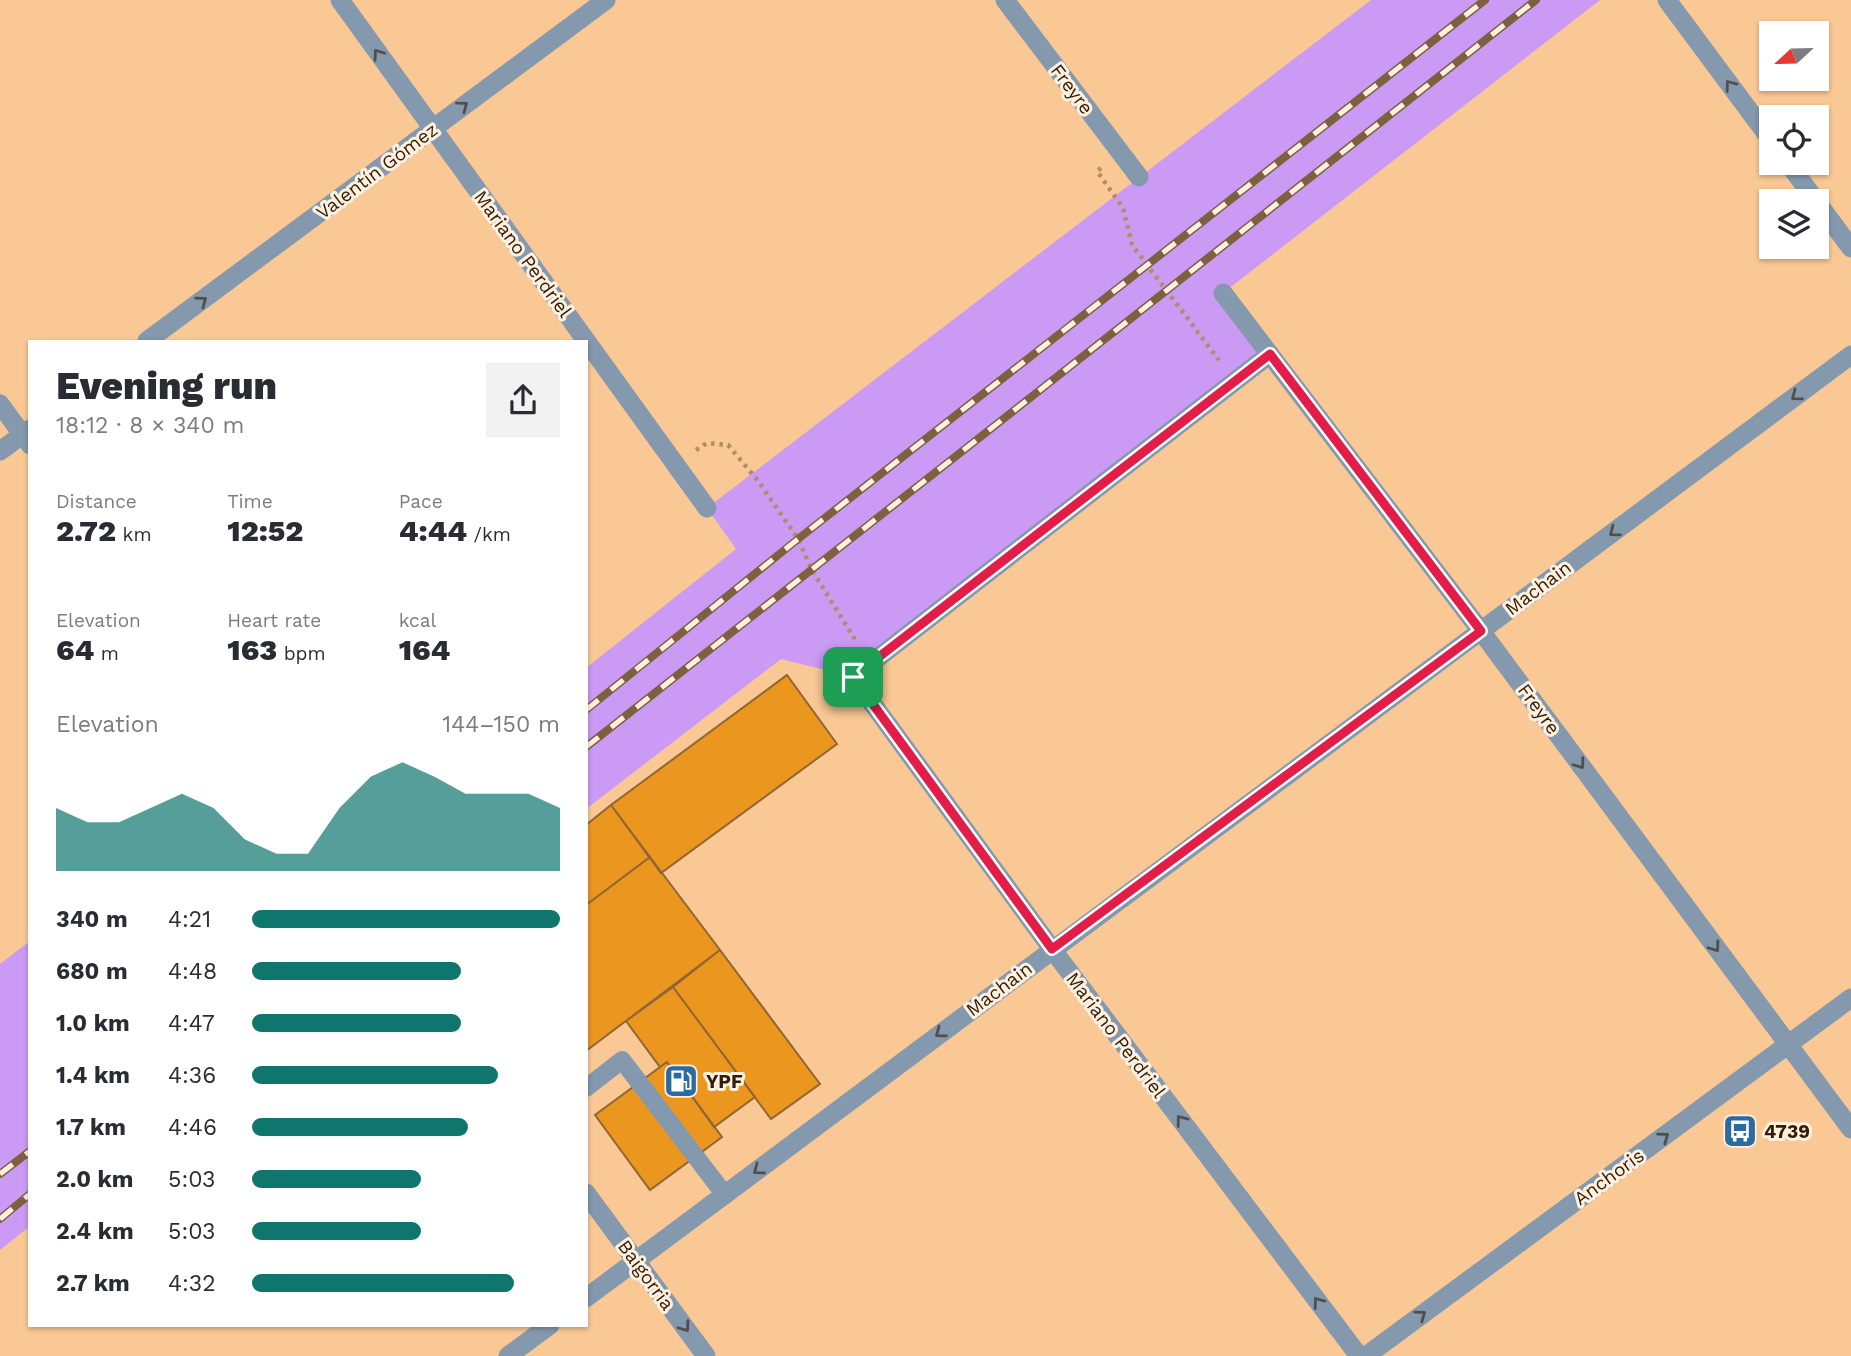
<!DOCTYPE html>
<html lang="en">
<head>
<meta charset="utf-8">
<style>
	:root { --surface:#fff; --page:#f2f2f3; --text:#2b2b33; --muted:#7c7c81; --accent:#0f766e }
	body { margin:0; font-family:"Work Sans",sans-serif; background:var(--page); color:var(--text); height:100vh; display:flex; flex-direction:column; font-size:26px; white-space:nowrap }
	* { box-sizing:border-box; margin:0 }
	p { font-size:23px; color:var(--muted) }
	.icon { flex:none; width:38px; height:38px; fill:none; stroke:currentColor; stroke-width:2; stroke-linecap:round; stroke-linejoin:round }
	.map { position:relative; flex:1; overflow:hidden }
	.side { position:absolute; left:28px; top:340px; width:560px; height:987px; display:flex; flex-direction:column; background:var(--surface); border-radius:0px; box-shadow:0 2px 5px #0004 }
	.side>* { flex:none }
	.needle { width:46px; rotate:248deg }
	.buttons { position:absolute; left:1759px; top:21px; display:grid; gap:14px }
	.buttons a { display:grid; place-items:center; width:70px; height:70px; border-radius:0px; background:var(--surface); box-shadow:0 2px 5px #0004; font-size:35px }
	.pin { position:absolute; display:grid; place-items:center; width:60px; height:60px; color:#fff; margin:-30px; border-radius:14px; box-shadow:0 4px 10px #0006 }
	.round { display:grid; place-items:center; flex:none; width:74px; height:74px; border-radius:0px; background:var(--page) }
	.overview { display:flex; align-items:center; justify-content:space-between; height:119px; padding:0 28px }
	h1 { font-size:38px; font-weight:800; line-height:52px }
	.figures { display:grid; grid-template-columns:repeat(3,1fr); gap:10px; height:119px; padding:7px 28px }
	.figures div { display:grid; align-content:center }
	.figures b { font-size:30px; font-weight:800 }
	.figures small { font-size:19px; font-weight:400 }
	.figures p { font-size:19px }
	.chart { height:196px; padding:14px 28px }
	.chart p { display:flex; justify-content:space-between }
	.chart svg { width:100%; height:126px; margin-top:7px; fill:var(--accent); opacity:.7 }
	ul { padding:0 28px; list-style:none; font-size:23px }
	li { display:grid; grid-template-columns:112px 84px 1fr; align-items:center; height:52px }
	li i { height:18px; border-radius:9px; background:var(--accent) }
	.map>svg:first-child { display:block }
	.green { fill:#ca9af4 }
	.building { fill:#eb961f; stroke:#926634; stroke-width:2 }
	.lines { fill:none; stroke-linecap:round; stroke-linejoin:round }
	.path { stroke:#b28c62; stroke-width:4.5; stroke-dasharray:3.5 5; stroke-linecap:butt }
	.service { stroke:#8499ae; stroke-width:18 }
	.minor { stroke:#8499ae; stroke-width:19 }
	.tertiary { stroke:#8499ae; stroke-width:19 }
	.rail-casing { stroke:#7e603e; stroke-width:8 }
	.rail { stroke:#fff0e0; stroke-width:5; stroke-dasharray:16; stroke-linecap:butt }
	.oneway { stroke:#524f4a }
	.route-casing { stroke:#fff; stroke-width:14 }
	.route { stroke:#e11d48; stroke-width:9 }
	.labels { text-anchor:middle; dominant-baseline:central; stroke-width:6; stroke-linejoin:round; paint-order:stroke }
	.street-label { font-size:19px; fill:#301e08; stroke:#fff0e0 }
	.poi-label { font-size:19px; font-weight:bold; fill:#301e08; stroke:#fff0e0; text-anchor:start }
</style>
</head>
<body>
<div class="map">
<svg width="1851" height="1356" viewBox="0 0 1851 1356">
	<rect width="100%" height="100%" fill="#f9c894"/>
	<!-- green -->
	<path class="green" d="M 1371,0 L 1600,0 L 1223,293 L 1270,354 L 853,677 L 781,659 L 586,809 L 586,668 L 736,549 L 707,508 Z
		M 30,941 L 30,1226 L 0,1250 L 0,964 Z"/>
	<!-- building -->
	<path class="building" d="M 787,675 L 837,744 L 661,873 L 611,805 Z
		M 611,805 L 650,857 L 586,905 L 586,825 Z
		M 650,857 L 720,950 L 586,1051 L 586,905 Z
		M 720,950 L 820,1084 L 771,1119 L 673,987 Z
		M 673,987 L 755,1097 L 714,1127 L 667,1062 L 660,1067 L 626,1021 Z
		M 667,1062 L 722,1137 L 650,1190 L 595,1115 Z"/>
	<g class="lines">
		<!-- path -->
		<path class="path" d="M 1101,168 L 1097,171 L 1123,208 L 1132,245 L 1219,360
			M 696,450 L 707,443 L 728,445 L 759,482 L 798,539 L 812,570 L 854,638 L 854,644"/>
		<!-- service -->
		<path class="service" d="M 586,1088 L 622,1060 L 725,1195"/>
		<!-- minor -->
		<path class="minor" d="M 340,0 L 707,508
			M 1005,0 L 1139,177
			M 1223,293 L 1481,631 L 1851,1129
			M 147,341 L 606,0
			M 1270,354 L 853,677 L 1052,949 L 1359,1356
			M 0,451 L 30,429
			M 586,1298 L 1851,355
			M 508,1356 L 550,1325
			M 1366,1356 L 1851,998"/>
		<!-- tertiary -->
		<path class="tertiary" d="M 1667,0 L 1771,140
			M 1788,163 L 1851,248
			M 0,404 L 30,445
			M 586,1193 L 706,1356"/>
		<!-- rail casing -->
		<g class="rail-casing">
			<path id="rail" d="M 586,710 L 798,539 L 1485,0
				M 586,747 L 1536,0
				M 0,1174 L 30,1151
				M 0,1219 L 30,1194"/>
		</g>
		<!-- rail -->
		<use href="#rail" class="rail"/>
	</g>
	<!-- one-way arrows -->
	<defs><path id="oneway-chevron" d="M-2-3.5L2.5 0L-2 3.5" fill="none" stroke-width="1.6" stroke-linecap="round" stroke-linejoin="round" transform="scale(1.75)"/></defs>
	<g class="oneway">
		<use href="#oneway-chevron" transform="translate(378 54) rotate(-126)"/>
		<use href="#oneway-chevron" transform="translate(1730 85) rotate(-127)"/>
		<use href="#oneway-chevron" transform="translate(463 106) rotate(-37)"/>
		<use href="#oneway-chevron" transform="translate(202 301) rotate(-37)"/>
		<use href="#oneway-chevron" transform="translate(1796 396) rotate(143)"/>
		<use href="#oneway-chevron" transform="translate(1614 532) rotate(143)"/>
		<use href="#oneway-chevron" transform="translate(1580 764) rotate(54)"/>
		<use href="#oneway-chevron" transform="translate(1715 947) rotate(54)"/>
		<use href="#oneway-chevron" transform="translate(940 1033) rotate(143)"/>
		<use href="#oneway-chevron" transform="translate(1181 1120) rotate(-127)"/>
		<use href="#oneway-chevron" transform="translate(1664 1137) rotate(-36)"/>
		<use href="#oneway-chevron" transform="translate(758 1170) rotate(143)"/>
		<use href="#oneway-chevron" transform="translate(1318 1302) rotate(-127)"/>
		<use href="#oneway-chevron" transform="translate(1421 1315) rotate(-36)"/>
		<use href="#oneway-chevron" transform="translate(685 1327) rotate(54)"/>
	</g>
	<g class="lines">
		<!-- route casing -->
		<g class="route-casing">
			<path id="route" d="M 1270,354 L 1481,631 L 1052,949 L 853,677 Z"/>
		</g>
		<!-- route -->
		<use href="#route" class="route"/>
	</g>
	<!-- icons -->
	<defs>
		<g id="fuel-square" transform="scale(1.75)"><rect x="-9" y="-9" width="18" height="18" rx="4" fill="#2c6ba1" stroke="#fff0e0"/><path d="M-5.5-6h7V0h2V4h1.3V-2.5L3-4.5l.8-.8L6-3V5H2.5V1h-1V6h-7ZM-4.2-4.7v3.2H.2V-4.7Z" fill="#fff"/></g>
		<g id="bus-square" transform="scale(1.75)"><rect x="-9" y="-9" width="18" height="18" rx="4" fill="#2c6ba1" stroke="#fff0e0"/><path d="M-5-6H5V4H4V6H2V4H-2V6H-4V4H-5ZM-3.5-4V0h7V-4ZM-3.5 1.2v1.5H-2V1.2ZM2 1.2v1.5H3.5V1.2Z" fill="#fff"/></g>
	</defs>
	<g fill-rule="evenodd">
		<use href="#fuel-square" x="681" y="1081"/>
		<use href="#bus-square" x="1740" y="1131"/>
	</g>
	<g class="labels">
		<!-- street labels -->
		<g class="street-label">
			<text transform="translate(1072 89) rotate(53)">Freyre</text>
			<text transform="translate(377 171) rotate(-37)">Valentín Gómez</text>
			<text transform="translate(523 254) rotate(54)">Mariano Perdriel</text>
			<text transform="translate(1538 588) rotate(-37)">Machain</text>
			<text transform="translate(1539 709) rotate(54)">Freyre</text>
			<text transform="translate(999 989) rotate(-37)">Machain</text>
			<text transform="translate(1116 1035) rotate(53)">Mariano Perdriel</text>
			<text transform="translate(1609 1177) rotate(-36)">Anchoris</text>
			<text transform="translate(646 1275) rotate(54)">Baigorria</text>
		</g>
		<!-- poi labels -->
		<g class="poi-label">
			<text x="706" y="1081">YPF</text>
			<text x="1764" y="1131">4739</text>
		</g>
	</g>
</svg>
<div class="buttons">
<a><svg class="needle" viewBox="-14 -14 28 28"><path d="M0-13l5 13h-10z" fill="#e53935"/><path d="M0 13l5-13h-10z" fill="#7c7c81"/></svg></a>
<a><svg class="icon" aria-label="locate" viewBox="0 0 24 24"><circle cx="12" cy="12" r="6"/><path d="M12 2v4M12 18v4M2 12h4M18 12h4"/></svg></a>
<a><svg class="icon" aria-label="layers" viewBox="0 0 24 24"><path d="M12 4l9 5-9 5-9-5zM3 14l9 5 9-5"/></svg></a>
</div>
<div class="pin" style="left:853px;top:677px;background:#1e9e55"><svg class="icon" aria-label="arrive" viewBox="0 0 24 24"><path d="M6 21V4h12l-3 4 3 4H6"/></svg></div>
<section class="side">
<div class="overview"><div><h1>Evening run</h1><p>18:12 · 8 × 340 m</p></div><a class="round"><svg class="icon" aria-label="share" viewBox="0 0 24 24"><path d="M12 15V3M7 8l5-5 5 5M5 13v7h14v-7"/></svg></a></div>
<div class="figures">
<div><p>Distance</p><b>2.72<small> km</small></b></div>
<div><p>Time</p><b>12:52</b></div>
<div><p>Pace</p><b>4:44<small> /km</small></b></div>
</div>
<div class="figures">
<div><p>Elevation</p><b>64<small> m</small></b></div>
<div><p>Heart rate</p><b>163<small> bpm</small></b></div>
<div><p>kcal</p><b>164</b></div>
</div>
<div class="chart"><p><span>Elevation</span>144–150 m</p>
<svg viewBox="0 0 160 44" preserveAspectRatio="none"><path d="M0 44V22L10 27L20 27L30 22L40 17L50 22L60 33L70 38L80 38L90 22L100 11L110 6L120 11L130 17L140 17L150 17L160 22V44z"/></svg>
</div>
<ul>
<li><b>340 m</b>4:21<i style="width:100%"></i></li>
<li><b>680 m</b>4:48<i style="width:68%"></i></li>
<li><b>1.0 km</b>4:47<i style="width:68%"></i></li>
<li><b>1.4 km</b>4:36<i style="width:80%"></i></li>
<li><b>1.7 km</b>4:46<i style="width:70%"></i></li>
<li><b>2.0 km</b>5:03<i style="width:55%"></i></li>
<li><b>2.4 km</b>5:03<i style="width:55%"></i></li>
<li><b>2.7 km</b>4:32<i style="width:85%"></i></li>
</ul>
</section>
</div>
</body>
</html>
